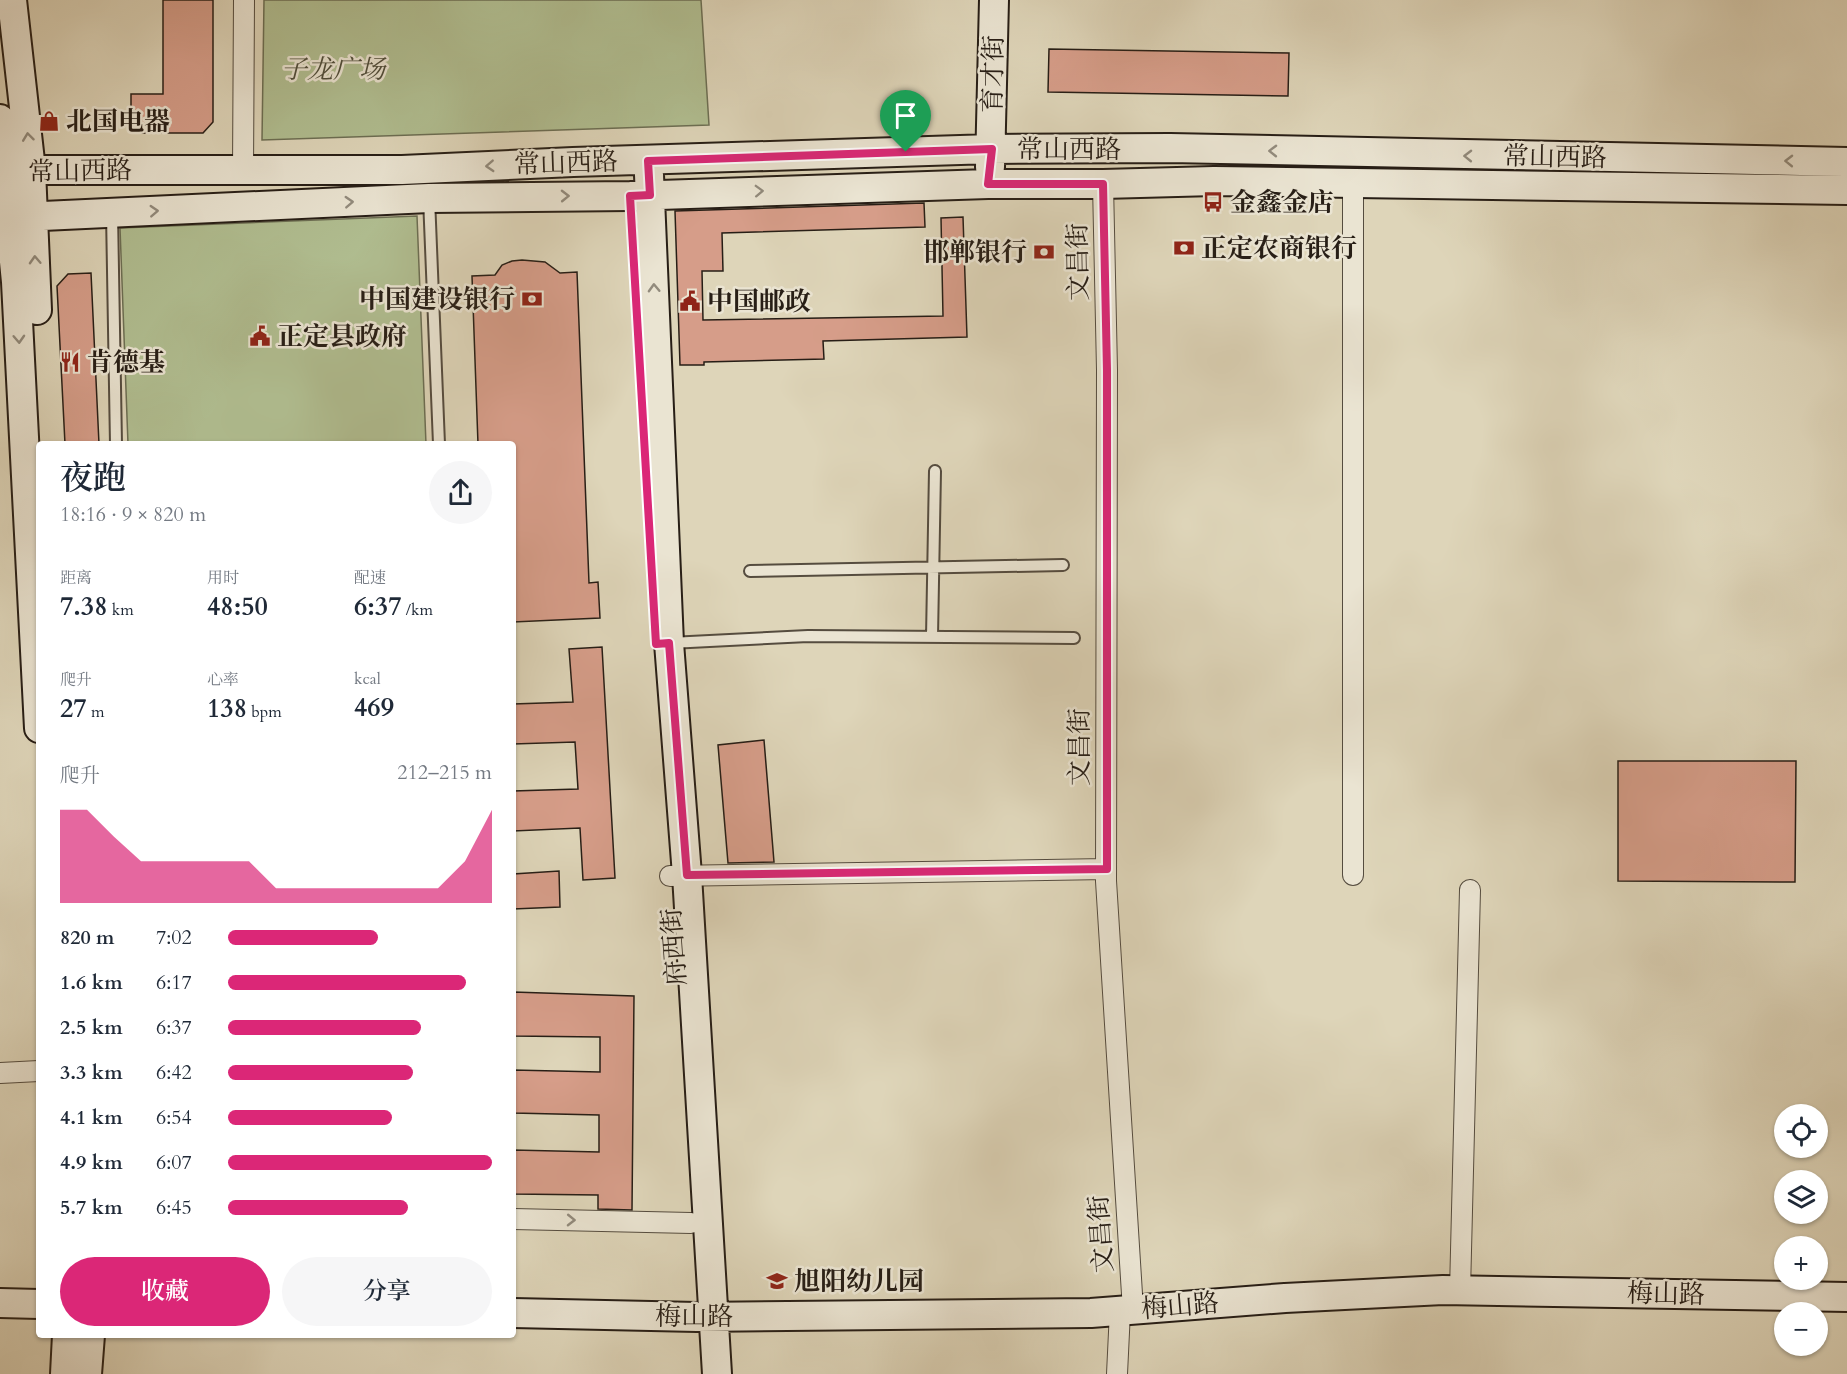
<!DOCTYPE html>
<html lang="zh">
<head>
<meta charset="utf-8">
<style>
	:root { --surface:#fff; --page:#f6f6f7; --text:#1f2937; --muted:#747a83; --accent:#db2777 }
	body { margin:0; font-family:Cardo,"Noto Serif SC",serif; background:var(--page); color:var(--text); height:100vh; display:flex; flex-direction:column; font-size:22px; white-space:nowrap }
	* { box-sizing:border-box; margin:0 }
	p { font-size:20px; color:var(--muted) }
	.icon { flex:none; width:33px; height:33px; fill:none; stroke:currentColor; stroke-width:2; stroke-linecap:round; stroke-linejoin:round }
	.map { position:relative; flex:1; overflow:hidden }
	.sheet { position:absolute; left:36px; top:441px; width:480px; height:897px; display:flex; flex-direction:column; background:var(--surface); border-radius:6px; box-shadow:0 2px 4px #0004 }
	.sheet>* { flex:none }
	.fabs { position:absolute; left:1774px; top:1104px; display:grid; gap:12px }
	.fabs a { display:grid; place-items:center; width:54px; height:54px; border-radius:50%; background:var(--surface); box-shadow:0 2px 4px #0004; font-size:30px }
	.pin { position:absolute; display:grid; place-items:center; width:51px; height:51px; color:#fff; margin:-62px -26px; border-radius:50% 50% 50% 0; rotate:-45deg; box-shadow:0 0 6px #0007 }
	.pin .icon { rotate:45deg }
	.round { display:grid; place-items:center; flex:none; width:63px; height:63px; border-radius:32px; background:var(--page) }
	.headline { display:flex; align-items:center; justify-content:space-between; height:102px; padding:0 24px }
	h1 { font-size:33px; font-weight:600; line-height:45px }
	.figures { display:grid; grid-template-columns:repeat(3,1fr); gap:9px; height:102px; padding:6px 24px }
	.figures div { display:grid; align-content:center }
	.figures b { font-size:26px; font-weight:600 }
	.figures small { font-size:16px; font-weight:400 }
	.figures p { font-size:16px }
	.chart { height:168px; padding:12px 24px }
	.chart p { display:flex; justify-content:space-between }
	.chart svg { width:100%; height:108px; margin-top:6px; fill:var(--accent); opacity:.7 }
	.action { display:flex; gap:12px; margin-top:auto; padding:12px 24px }
	.action a { flex:1; height:69px; border-radius:36px; background:var(--accent); color:#fff; font-size:24px; font-weight:600; line-height:69px; text-align:center }
	.action a+a { background:var(--page); color:var(--text) }
	ul { padding:0 24px; list-style:none; font-size:20px }
	li { display:grid; grid-template-columns:96px 72px 1fr; align-items:center; height:45px }
	li i { height:15px; border-radius:8px; background:var(--accent) }
	.map>svg:first-child { display:block }
	.green { fill:#b0bd90; stroke:#6c6e53; stroke-width:1.5 }
	.building { fill:#d69d89; stroke:#271e16; stroke-width:1.5 }
	.lines { fill:none; stroke-linecap:round; stroke-linejoin:round }
	.lane-casing { stroke:#554c3f; stroke-width:14 }
	.street-casing { stroke:#554c3f; stroke-width:22 }
	.secondary-casing { stroke:#271e16; stroke-width:32 }
	.lane { stroke:#eae4d2; stroke-width:10 }
	.street { stroke:#eae4d2; stroke-width:20 }
	.secondary { stroke:#eae4d2; stroke-width:28 }
	.oneway { stroke:#928b7d }
	.route-casing { stroke:#fff; stroke-width:12 }
	.route { stroke:#db2777; stroke-width:8 }
	.labels { text-anchor:middle; dominant-baseline:central; stroke-width:5; stroke-linejoin:round; paint-order:stroke }
	.park-label { font-size:26px; font-style:italic; fill:#504e3b; stroke:#eae4d2 }
	.street-label { font-size:26px; fill:#271e16; stroke:#eae4d2 }
	.poi-label { font-size:26px; font-weight:bold; fill:#271e16; stroke:#eae4d2; text-anchor:start }
</style>
</head>
<body>
<div class="map">
<svg width="1847" height="1374" viewBox="0 0 1847 1374">
	<rect width="100%" height="100%" fill="#ded5b9"/>
	<filter id="stains"><feTurbulence type="fractalNoise" baseFrequency=".00333" numOctaves="4"/><feColorMatrix values="0 0 0 0 .2 0 0 0 0 .09 0 0 0 0 .02 0 0 0 .5 -.17"/></filter>
	<radialGradient id="worn" r=".72"><stop offset=".6" stop-color="#630" stop-opacity="0"/><stop offset="1" stop-color="#630" stop-opacity=".3"/></radialGradient>
	<!-- green -->
	<path class="green" d="M 264,0 L 701,0 L 709,125 L 262,140 Z
		M 417,216 L 426,444 L 128,444 L 120,228 Z"/>
	<!-- building -->
	<path class="building" d="M 163,0 L 213,0 L 213,122 L 203,133 L 131,133 L 131,94 L 163,94 Z
		M 1049,49 L 1289,53 L 1288,96 L 1048,92 Z
		M 924,203 L 925,227 L 722,233 L 723,271 L 702,271 L 703,320 L 943,316 L 941,218 L 963,217 L 967,337 L 823,341 L 824,359 L 704,362 L 704,365 L 680,365 L 675,211 Z
		M 522,260 L 545,262 L 560,273 L 577,272 L 589,583 L 598,582 L 600,618 L 513,622 L 513,444 L 478,444 L 472,276 L 495,275 L 502,265 L 512,261 Z
		M 91,273 L 99,444 L 65,444 L 57,286 L 68,274 Z
		M 602,647 L 615,878 L 583,880 L 580,828 L 513,831 L 513,791 L 578,789 L 575,742 L 513,744 L 513,704 L 573,702 L 569,649 Z
		M 764,740 L 774,862 L 728,863 L 718,745 Z
		M 1618,761 L 1796,761 L 1795,882 L 1618,881 Z
		M 559,871 L 560,907 L 513,909 L 513,874 Z
		M 513,992 L 634,996 L 632,1210 L 598,1209 L 598,1195 L 513,1194 L 513,1150 L 599,1152 L 599,1115 L 513,1113 L 513,1070 L 600,1072 L 600,1037 L 513,1036 Z"/>
	<g class="lines">
		<!-- lane casing -->
		<g class="lane-casing">
			<path id="lane" d="M 429,198 L 439,444
				M 112,213 L 116,444
				M 750,571 L 1063,565
				M 932,637 L 935,471
				M 670,643 L 808,636 L 1074,638"/>
		</g>
		<!-- street casing -->
		<g class="street-casing">
			<path id="street" d="M 243,170 L 244,0
				M 1353,183 L 1353,875
				M 1103,184 L 1107,370 L 1106,881 L 1133,1310
				M 670,876 L 1106,869
				M 0,1073 L 39,1071
				M 513,1219 L 691,1223
				M 1460,1291 L 1470,890
				M 1117,1374 L 1120,1311"/>
		</g>
		<!-- secondary casing -->
		<g class="secondary-casing">
			<path id="secondary" d="M 12,0 L 31,170 L 37,310
				M 0,119 L 16,282 L 39,728
				M 990,167 L 994,0
				M 0,174 L 31,170 L 402,170 L 573,162 L 992,149 L 1170,148 L 1847,162
				M 649,175 L 669,643 L 687,875 L 717,1374
				M 0,218 L 429,198 L 630,196 L 988,184 L 1103,184 L 1214,181 L 1847,190
				M 0,1303 L 39,1304
				M 513,1313 L 697,1317 L 1091,1313 L 1285,1298 L 1443,1290 L 1847,1297
				M 65,1374 L 67,1335
				M 87,1374 L 90,1335"/>
		</g>
		<!-- lane -->
		<use href="#lane" class="lane"/>
		<!-- street -->
		<use href="#street" class="street"/>
		<!-- secondary -->
		<use href="#secondary" class="secondary"/>
	</g>
	<!-- one-way arrows -->
	<defs><path id="oneway-chevron" d="M-2-3.5L2.5 0L-2 3.5" fill="none" stroke-width="1.6" stroke-linecap="round" stroke-linejoin="round" transform="scale(1.5)"/></defs>
	<g class="oneway">
		<use href="#oneway-chevron" transform="translate(28 137) rotate(-97)"/>
		<use href="#oneway-chevron" transform="translate(1273 151) rotate(-179)"/>
		<use href="#oneway-chevron" transform="translate(1468 156) rotate(-179)"/>
		<use href="#oneway-chevron" transform="translate(1789 161) rotate(-179)"/>
		<use href="#oneway-chevron" transform="translate(490 166) rotate(177)"/>
		<use href="#oneway-chevron" transform="translate(759 191) rotate(-2)"/>
		<use href="#oneway-chevron" transform="translate(565 196) rotate(-1)"/>
		<use href="#oneway-chevron" transform="translate(349 202) rotate(-3)"/>
		<use href="#oneway-chevron" transform="translate(154 211) rotate(-3)"/>
		<use href="#oneway-chevron" transform="translate(35 260) rotate(-93)"/>
		<use href="#oneway-chevron" transform="translate(654 288) rotate(-92)"/>
		<use href="#oneway-chevron" transform="translate(19 339) rotate(87)"/>
		<use href="#oneway-chevron" transform="translate(571 1220) rotate(1)"/>
	</g>
	<g class="lines">
		<!-- route casing -->
		<g class="route-casing">
			<path id="route" d="M 992,149 L 988,184 L 1103,184 L 1107,370 L 1107,869 L 687,875 L 669,643 L 656,644 L 630,196 L 650,195 L 648,161 Z"/>
		</g>
		<!-- route -->
		<use href="#route" class="route"/>
	</g>
	<!-- icons -->
	<defs>
		<g id="shop-bare" transform="scale(1.62)"><path d="M-5-2.5h2.3a2.7 3.5 0 0 1 5.4 0H5L5.5 6h-11ZM-1.5-2.5h3a1.5 2.3 0 0 0-3 0Z" fill="#8f2418" stroke="#eae4d2" stroke-width="2.5" paint-order="stroke"/></g>
		<g id="bus-bare" transform="scale(1.62)"><path d="M-5-6H5V4H4V6H2V4H-2V6H-4V4H-5ZM-3.5-4V0h7V-4ZM-3.5 1.2v1.5H-2V1.2ZM2 1.2v1.5H3.5V1.2Z" fill="#8f2418" stroke="#eae4d2" stroke-width="2.5" paint-order="stroke"/></g>
		<g id="bank-bare" transform="scale(1.62)"><path d="M-6-4H6V4H-6ZM0-2.3a2.3 2.3 0 1 0 0 4.6a2.3 2.3 0 1 0 0-4.6Z" fill="#8f2418" stroke="#eae4d2" stroke-width="2.5" paint-order="stroke"/></g>
		<g id="civic-bare" transform="scale(1.62)"><path d="M-.6-6.5H3V-4.5H.6V-3L4-1V1h2V6H-6V1h2V-1L-.6-3ZM-1.2 2.5V6h2.4V2.5Z" fill="#8f2418" stroke="#eae4d2" stroke-width="2.5" paint-order="stroke"/></g>
		<g id="restaurant-bare" transform="scale(1.62)"><path d="M-5-6h1v4h1v-4h1v4h1v-4h1v5L-1.5 .5V6h-2V.5L-5-1ZM5-6V6H3V1.5H1.5Q1.5-4 5-6Z" fill="#8f2418" stroke="#eae4d2" stroke-width="2.5" paint-order="stroke"/></g>
		<g id="school-bare" transform="scale(1.62)"><path d="M0-5L7-2L0 1L-7-2ZM-4 1L0 2.5L4 1V4Q0 6-4 4Z" fill="#8f2418" stroke="#eae4d2" stroke-width="2.5" paint-order="stroke"/></g>
	</defs>
	<g fill-rule="evenodd">
		<use href="#shop-bare" x="49" y="121"/>
		<use href="#bus-bare" x="1213" y="202"/>
		<use href="#bank-bare" x="1184" y="248"/>
		<use href="#bank-bare" x="1044" y="252"/>
		<use href="#bank-bare" x="532" y="299"/>
		<use href="#civic-bare" x="690" y="301"/>
		<use href="#civic-bare" x="260" y="336"/>
		<use href="#restaurant-bare" x="70" y="362"/>
		<use href="#school-bare" x="777" y="1281"/>
	</g>
	<g class="labels">
		<!-- park labels -->
		<g class="park-label">
			<text x="333" y="69">子龙广场</text>
		</g>
		<!-- street labels -->
		<g class="street-label">
			<text transform="translate(993 74) rotate(-89)">育才街</text>
			<text x="1069" y="149">常山西路</text>
			<text transform="translate(1555 157) rotate(1)">常山西路</text>
			<text transform="translate(566 163) rotate(-2)">常山西路</text>
			<text transform="translate(80 171) rotate(-1)">常山西路</text>
			<text transform="translate(1078 262) rotate(-91)">文昌街</text>
			<text transform="translate(1079 747) rotate(-90)">文昌街</text>
			<text transform="translate(674 947) rotate(-94)">府西街</text>
			<text transform="translate(1101 1234) rotate(-94)">文昌街</text>
			<text transform="translate(1666 1294) rotate(1)">梅山路</text>
			<text transform="translate(1180 1306) rotate(-5)">梅山路</text>
			<text x="694" y="1316">梅山路</text>
		</g>
		<!-- poi labels -->
		<g class="poi-label">
			<text x="66" y="121">北国电器</text>
			<text x="1230" y="202">金鑫金店</text>
			<text x="1201" y="248">正定农商银行</text>
			<text x="1027" y="252" text-anchor="end">邯郸银行</text>
			<text x="515" y="299" text-anchor="end">中国建设银行</text>
			<text x="707" y="301">中国邮政</text>
			<text x="277" y="336">正定县政府</text>
			<text x="87" y="362">肯德基</text>
			<text x="794" y="1281">旭阳幼儿园</text>
		</g>
	</g>
	<rect width="100%" height="100%" filter="url(#stains)"/>
	<rect width="100%" height="100%" fill="url(#worn)"/>
</svg>
<div class="fabs">
<a><svg class="icon" aria-label="locate" viewBox="0 0 24 24"><circle cx="12" cy="12" r="6"/><path d="M12 2v4M12 18v4M2 12h4M18 12h4"/></svg></a>
<a><svg class="icon" aria-label="layers" viewBox="0 0 24 24"><path d="M12 4l9 5-9 5-9-5zM3 14l9 5 9-5"/></svg></a>
<a>+</a>
<a>−</a>
</div>
<div class="pin" style="left:906px;top:152px;background:#1e9e55"><svg class="icon" aria-label="arrive" viewBox="0 0 24 24"><path d="M6 21V4h12l-3 4 3 4H6"/></svg></div>
<section class="sheet">
<div class="headline"><div><h1>夜跑</h1><p>18:16 · 9 × 820 m</p></div><a class="round"><svg class="icon" aria-label="share" viewBox="0 0 24 24"><path d="M12 15V3M7 8l5-5 5 5M5 13v7h14v-7"/></svg></a></div>
<div class="figures">
<div><p>距离</p><b>7.38<small> km</small></b></div>
<div><p>用时</p><b>48:50</b></div>
<div><p>配速</p><b>6:37<small> /km</small></b></div>
</div>
<div class="figures">
<div><p>爬升</p><b>27<small> m</small></b></div>
<div><p>心率</p><b>138<small> bpm</small></b></div>
<div><p>kcal</p><b>469</b></div>
</div>
<div class="chart"><p><span>爬升</span>212–215 m</p>
<svg viewBox="0 0 160 44" preserveAspectRatio="none"><path d="M0 44V6L10 6L20 17L30 27L40 27L50 27L60 27L70 27L80 38L90 38L100 38L110 38L120 38L130 38L140 38L150 27L160 6V44z"/></svg>
</div>
<ul>
<li><b>820 m</b>7:02<i style="width:57%"></i></li>
<li><b>1.6 km</b>6:17<i style="width:90%"></i></li>
<li><b>2.5 km</b>6:37<i style="width:73%"></i></li>
<li><b>3.3 km</b>6:42<i style="width:70%"></i></li>
<li><b>4.1 km</b>6:54<i style="width:62%"></i></li>
<li><b>4.9 km</b>6:07<i style="width:100%"></i></li>
<li><b>5.7 km</b>6:45<i style="width:68%"></i></li>
</ul>
<div class="action"><a>收藏</a><a>分享</a></div>
</section>
</div>
</body>
</html>
